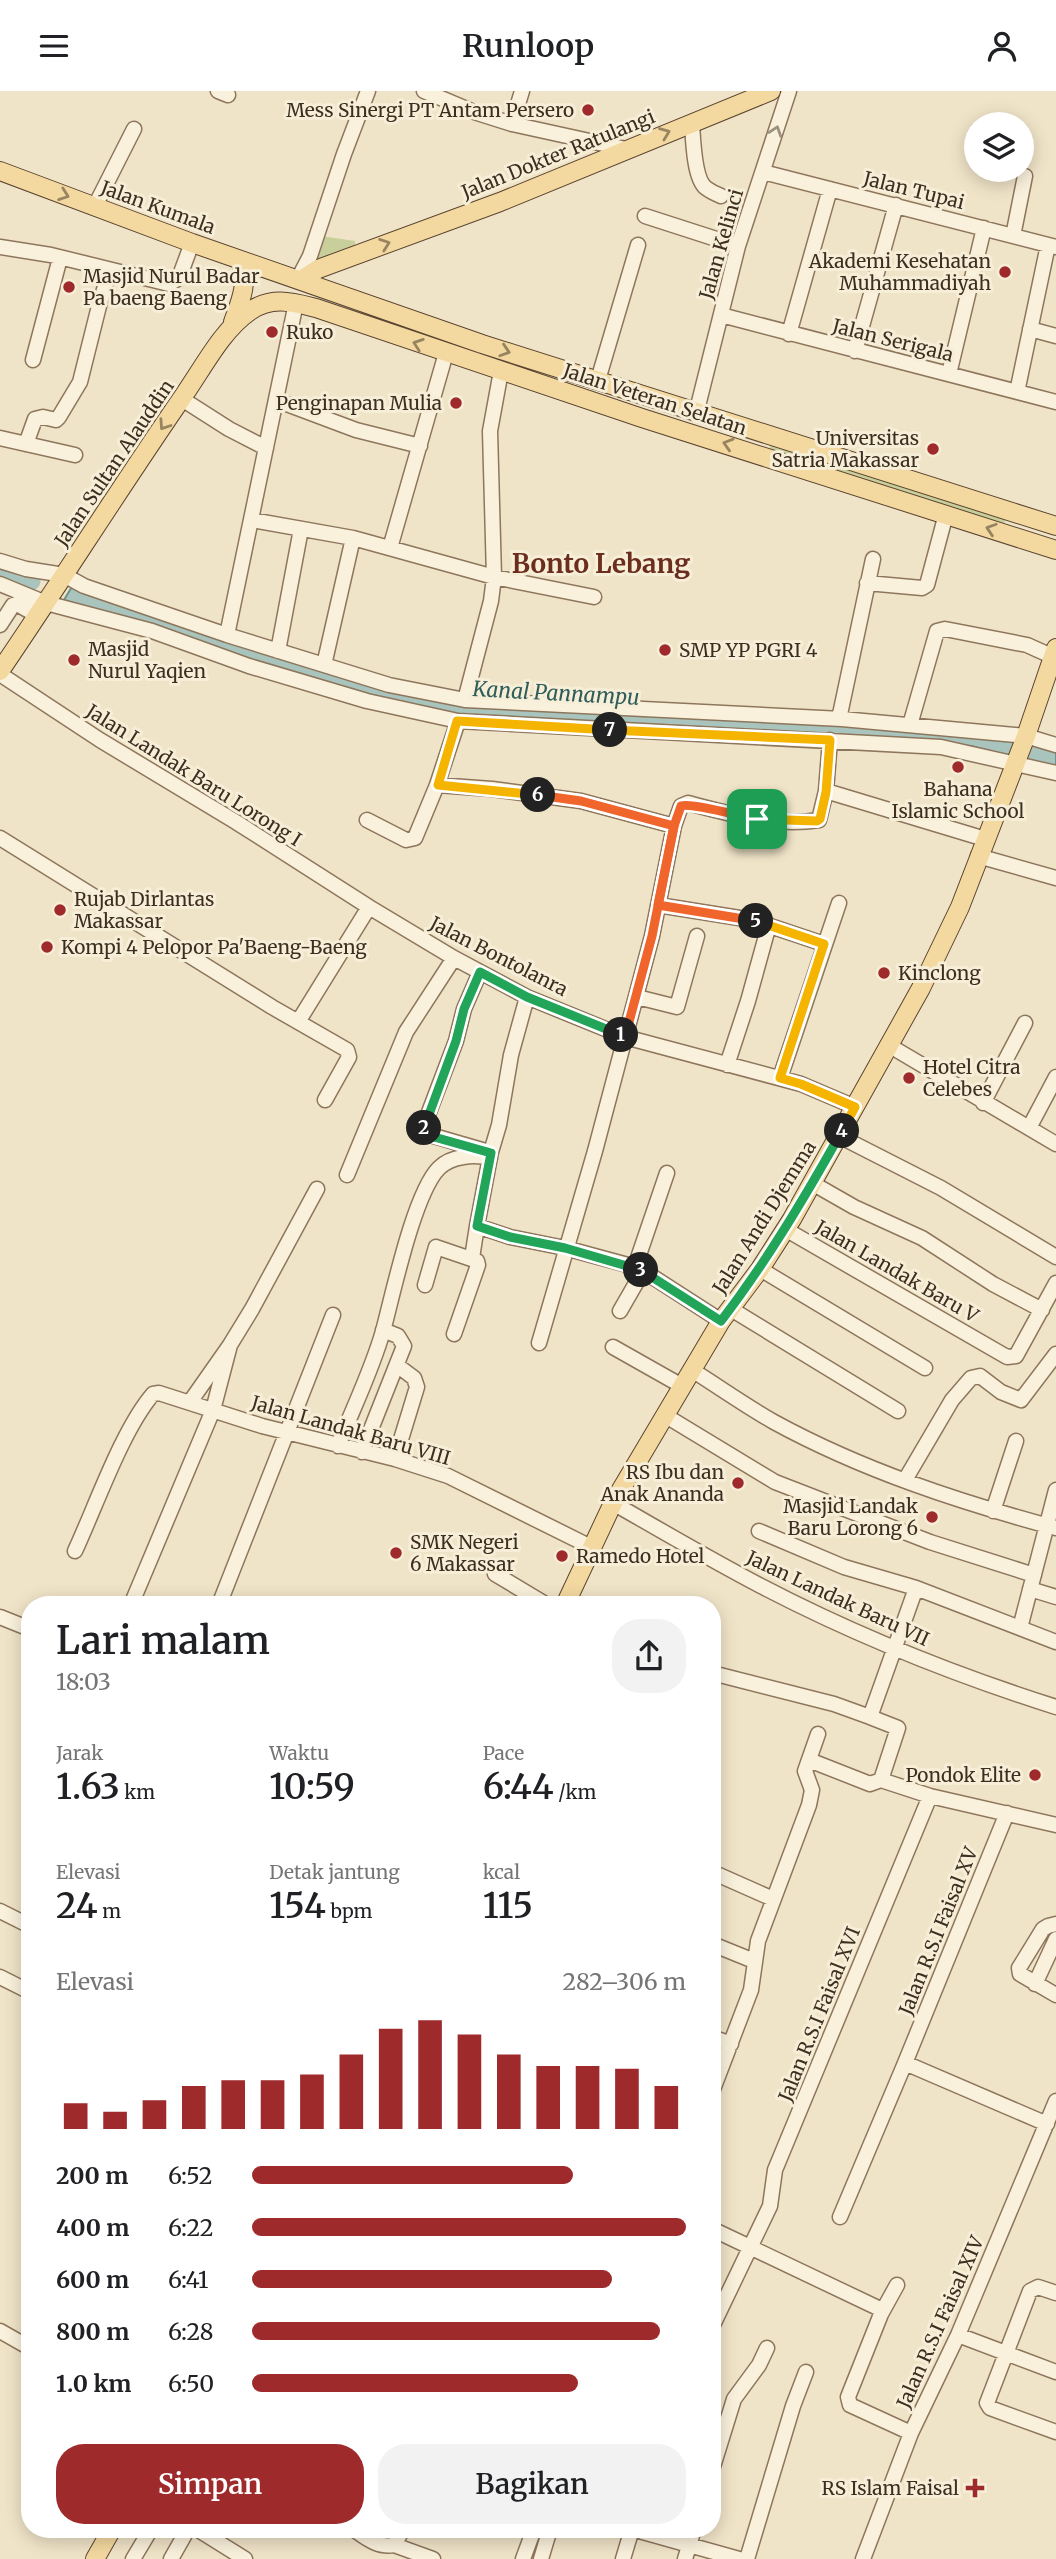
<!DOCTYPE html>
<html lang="id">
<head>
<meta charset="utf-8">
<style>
	:root { --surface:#fff; --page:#f2f2f2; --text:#202124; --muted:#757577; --accent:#9e2a2b }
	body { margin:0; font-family:Merriweather,serif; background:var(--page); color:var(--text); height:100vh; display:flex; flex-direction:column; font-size:26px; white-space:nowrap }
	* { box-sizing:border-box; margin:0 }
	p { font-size:23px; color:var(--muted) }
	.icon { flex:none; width:38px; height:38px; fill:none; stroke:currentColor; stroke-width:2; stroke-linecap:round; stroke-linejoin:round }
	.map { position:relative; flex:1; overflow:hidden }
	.side { position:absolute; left:21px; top:1505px; width:700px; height:942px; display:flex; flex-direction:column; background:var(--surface); border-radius:28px; box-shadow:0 4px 18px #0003 }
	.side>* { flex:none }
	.fabs { position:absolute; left:964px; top:21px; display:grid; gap:14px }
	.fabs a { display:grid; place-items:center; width:70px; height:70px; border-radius:50%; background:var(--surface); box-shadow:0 4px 18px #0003; font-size:35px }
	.pin { position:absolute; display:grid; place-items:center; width:60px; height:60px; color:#fff; margin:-30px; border-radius:14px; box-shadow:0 4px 10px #0006 }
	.km { position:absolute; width:35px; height:35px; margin:-18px; border-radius:50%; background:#222; color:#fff; font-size:19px; line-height:35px; text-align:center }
	.round { display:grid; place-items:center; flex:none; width:74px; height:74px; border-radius:28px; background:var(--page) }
	.head { display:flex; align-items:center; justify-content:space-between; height:119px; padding:0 35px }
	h1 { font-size:38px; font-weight:600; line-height:52px }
	.stats { display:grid; grid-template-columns:repeat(3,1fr); gap:10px; height:119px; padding:7px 35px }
	.stats div { display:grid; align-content:center }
	.stats b { font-size:35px; font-weight:600 }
	.stats small { font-size:19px; font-weight:400 }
	.stats p { font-size:19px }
	.chart { height:196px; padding:14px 35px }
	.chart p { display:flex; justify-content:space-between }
	.chart svg { width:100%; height:126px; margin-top:7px; stroke:var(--accent); stroke-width:6 }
	.cta { display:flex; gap:14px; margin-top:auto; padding:14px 35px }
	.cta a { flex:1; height:80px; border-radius:28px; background:var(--accent); color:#fff; font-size:28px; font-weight:600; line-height:80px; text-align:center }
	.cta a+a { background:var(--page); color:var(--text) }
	ul { padding:0 35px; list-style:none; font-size:23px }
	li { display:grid; grid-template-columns:112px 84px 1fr; align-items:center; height:52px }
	li i { height:18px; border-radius:9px; background:var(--accent) }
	header { display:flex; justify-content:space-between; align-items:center; height:91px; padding:0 35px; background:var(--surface); font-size:32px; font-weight:600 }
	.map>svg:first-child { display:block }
	.green { fill:#c9cf9b }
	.water { fill:#a9c4bc; stroke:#6f938a; stroke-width:2 }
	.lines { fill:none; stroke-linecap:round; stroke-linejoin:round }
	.river { stroke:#a9c4bc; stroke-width:19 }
	.minor-casing { stroke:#8d765c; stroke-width:17 }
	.major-casing { stroke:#5b4430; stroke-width:20 }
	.minor { stroke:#faf1dc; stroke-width:14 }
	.major { stroke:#f3d9a0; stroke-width:18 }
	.oneway { stroke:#9c907e }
	.oneway2 { stroke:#988460 }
	.split-1-casing { stroke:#fff; stroke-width:14 }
	.split-2-casing { stroke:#fff; stroke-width:14 }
	.split-3-casing { stroke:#fff; stroke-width:14 }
	.split-4-casing { stroke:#fff; stroke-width:14 }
	.split-5-casing { stroke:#fff; stroke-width:14 }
	.split-6-casing { stroke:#fff; stroke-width:14 }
	.split-7-casing { stroke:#fff; stroke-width:14 }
	.split-8-casing { stroke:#fff; stroke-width:14 }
	.split-1 { stroke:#f0652b; stroke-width:9 }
	.split-2 { stroke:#22a559; stroke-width:9 }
	.split-3 { stroke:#22a559; stroke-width:9 }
	.split-4 { stroke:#22a559; stroke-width:9 }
	.split-5 { stroke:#f5b400; stroke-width:9 }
	.split-6 { stroke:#f0652b; stroke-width:9 }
	.split-7 { stroke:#f5b400; stroke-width:9 }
	.split-8 { stroke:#f5b400; stroke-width:9 }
	.poi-dot { fill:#9e2a2b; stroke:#f7eed8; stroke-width:2.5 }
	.labels { text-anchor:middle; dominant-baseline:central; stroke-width:6; stroke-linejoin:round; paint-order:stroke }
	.poi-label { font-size:19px; fill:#3d2e20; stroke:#f7eed8; text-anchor:start }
	.street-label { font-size:19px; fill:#3d2e20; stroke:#f7eed8 }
	.water-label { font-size:21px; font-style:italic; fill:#2f5d5a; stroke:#f7eed8 }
	.district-label { font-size:26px; font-weight:bold; fill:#6b2e1e; stroke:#f7eed8 }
</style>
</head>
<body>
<header><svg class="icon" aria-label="menu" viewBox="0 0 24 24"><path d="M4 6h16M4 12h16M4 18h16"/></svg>Runloop<svg class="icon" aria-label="person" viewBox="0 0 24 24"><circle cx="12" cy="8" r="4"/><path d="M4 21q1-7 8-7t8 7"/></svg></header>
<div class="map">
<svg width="1056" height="2468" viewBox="0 0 1056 2468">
	<rect width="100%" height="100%" fill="#f0e4c8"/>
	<!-- green -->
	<path class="green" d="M 321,145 L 355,150 L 355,161 L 328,171 L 318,168 Z
		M 774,344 L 1008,419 L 1002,441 L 767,366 Z"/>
	<!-- water -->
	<path class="water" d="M 73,494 L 441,611 L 836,633 L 1031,650 L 1056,658 L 1056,677 L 971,655 L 454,625 L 343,600 L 64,509 Z"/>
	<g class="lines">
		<!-- river -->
		<path class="river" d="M 0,480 L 31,490"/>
		<!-- minor casing -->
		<g class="minor-casing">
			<path id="minor" d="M 218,0 L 228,4
				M 424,0 L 474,21 L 512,33 L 626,58
				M 692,32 C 693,48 694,88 706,97 C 710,100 716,103 721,105
				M 512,33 L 522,0
				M 763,81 L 1056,156
				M 95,115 L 134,38
				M 645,125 L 738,155
				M 1013,145 L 1025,85
				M 0,156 L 51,164 L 169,193 L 179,187 L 192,152
				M 298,188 L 310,165 L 344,63 L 368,0
				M 721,224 L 1056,311
				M 1030,238 L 1056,245
				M 789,243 L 830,98
				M 855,260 L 896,114
				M 33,269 L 60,167
				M 949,283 L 984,137
				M 598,289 L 638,154
				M 1017,301 L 1048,154
				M 182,308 L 229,338 L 266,357
				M 276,309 L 356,339 L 420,355
				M 697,319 L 738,155 L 789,0
				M 0,347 L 75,364
				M 26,353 L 35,328 L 43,326 L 56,329 L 59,326 L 80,291 L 99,215 L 110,179
				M 252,429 L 353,447 L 494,486 L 594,506
				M 390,457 L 446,262
				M 0,470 L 26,478 L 64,484 L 84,495 L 227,544 L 389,594 L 465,609 L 842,628 L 1026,645 L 1056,654
				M 867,492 L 922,497 L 927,494 L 946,423
				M 0,493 L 46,512 L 152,540 L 249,575 L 367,610 L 458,630 L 437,694 L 415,747 L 406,749 L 367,729
				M 0,534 L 13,514 L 17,513 L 38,525
				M 227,544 L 296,212
				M 278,560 L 301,438
				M 324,574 L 353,447
				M 0,583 L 100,649 L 236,731 L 369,816 L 454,867 L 527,906 L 625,946 L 801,993 L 855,1016
				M 465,609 L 491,510 L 494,486 L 490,340 L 501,280
				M 839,628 L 873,468
				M 458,630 L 941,656 L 1056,682
				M 910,634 L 937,540 L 945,538 L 1027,554 L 1056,567
				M 437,694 L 492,698 L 581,710 L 674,735
				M 826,700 L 985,748
				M 0,747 L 272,916 L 347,959 L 349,966 L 325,1009
				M 978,765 L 1056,787
				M 658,814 L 752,829 L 824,853
				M 480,881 L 464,918 L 456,950 L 423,1037 L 427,1043 L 489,1061
				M 527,906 L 511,964 L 499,1034 L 491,1061 L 477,1135 L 510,1146 L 565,1157 L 639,1177 L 721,1230
				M 641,907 L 677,916 L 697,845
				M 298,931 L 369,816
				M 890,955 L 1056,1053
				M 727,974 L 748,910 L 769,834
				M 780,987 L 839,812
				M 983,1012 L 1025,932
				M 1029,1037 L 1056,986
				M 839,1045 L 941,1097 L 1056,1166
				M 347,1084 L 406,941 L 454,867
				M 812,1092 L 854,1116 L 922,1147 L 993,1193 L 1042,1219
				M 785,1138 L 1007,1266 L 1016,1265 L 1056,1192
				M 472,1167 L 477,1135
				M 760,1178 L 925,1277
				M 425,1194 L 436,1156 L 477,1170 L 478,1174 L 454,1243
				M 731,1218 L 898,1320
				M 620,1220 L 639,1187 L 639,1164 L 667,1082
				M 539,1252 L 595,1060 L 652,845 L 674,735 L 681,715 L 688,712 C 730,723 775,736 819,729 L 826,700 L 830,649
				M 613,1256 L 682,1295
				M 692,1279 C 719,1296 746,1315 774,1331 C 862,1379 959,1411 1056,1437
				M 190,1311 L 230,1254 L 252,1218 L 317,1098
				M 666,1325 L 775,1391 L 930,1451 L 1034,1484
				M 338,1355 C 353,1317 372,1279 383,1240 C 393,1203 414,1102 439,1077 C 451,1065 474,1063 490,1067
				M 362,1361 L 404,1255 L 398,1245 L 383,1239
				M 395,1368 L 417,1296 L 414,1287 L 398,1275
				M 905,1389 L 952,1309 L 971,1287 L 980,1285 L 1001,1301 L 1021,1309 L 1056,1263
				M 613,1412 C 662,1440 711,1469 761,1495 C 855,1544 955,1584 1056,1616
				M 993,1420 L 1016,1350
				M 759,1440 L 844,1476 L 916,1497 L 1056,1551
				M 75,1460 C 96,1415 122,1339 153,1303 L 159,1302 L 262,1335 L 395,1368 L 448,1385 L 591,1456
				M 495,1483 L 547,1514
				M 1030,1498 L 1056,1506
				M 131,1514 L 213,1319 L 230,1254
				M 219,1514 L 333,1224
				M 0,1526 L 30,1538
				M 1020,1537 L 1056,1399
				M 712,1582 L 834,1613 L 870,1626 L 916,1497
				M 870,1626 L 898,1637 L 881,1689
				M 809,1669 L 870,1693 L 881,1689
				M 881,1689 L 930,1705 L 1056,1734
				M 1007,1722 L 905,1972 L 1047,2033
				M 712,1781 L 773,1808
				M 0,1820 L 30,1835
				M 1056,1833 L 1048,1835 L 1043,1838 L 1019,1877 L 1020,1883 L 1056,1904
				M 712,1853 L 754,1870
				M 0,1886 L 30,1901
				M 1035,1893 L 1056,1848
				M 712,1946 L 731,1953
				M 712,2001 L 751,1899 L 758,1850 L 809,1714 L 812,1699 L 805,1680 L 818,1643
				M 840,2126 L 905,1972
				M 712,2138 L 878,2217 L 881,2223
				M 897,2194 L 881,2223 L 848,2306 L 850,2314 L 911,2342
				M 1056,2202 L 1038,2196 L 1030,2200 L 987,2312 L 990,2317 L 1056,2341
				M 712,2236 L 770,2115 L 775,2079 L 930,1705
				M 0,2240 L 30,2257
				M 958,2244 L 1056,2281
				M 712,2379 L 734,2308 L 759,2274 L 767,2257
				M 197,2438 L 245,2468
				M 353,2438 C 366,2447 378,2457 394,2454 L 403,2438
				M 394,2454 L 433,2468
				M 133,2468 L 151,2438
				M 171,2468 L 188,2438
				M 523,2468 L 534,2438
				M 541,2468 L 550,2438
				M 623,2468 L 632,2438 L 739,2468
				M 685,2468 L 694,2438
				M 747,2468 L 793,2315 L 806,2281
				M 863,2468 L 911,2342 L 958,2244 L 1056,2010"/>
		</g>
		<!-- major casing -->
		<g class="major-casing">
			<path id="major" d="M 0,80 L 192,152 L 482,253 L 1056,435
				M 301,189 L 318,178 L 500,111 L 771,0
				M 233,231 C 241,209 249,191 240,169
				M 0,580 C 62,489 121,395 184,304 C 203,277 222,239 250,220 C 272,205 292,211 316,217 L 642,327 L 1056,459
				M 565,1514 L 613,1412 L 721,1230 L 760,1178 L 792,1128 L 921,897 L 960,816 L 1026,645 L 1056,557
				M 95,2468 L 112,2438"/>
		</g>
		<!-- minor -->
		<use href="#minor" class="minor"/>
		<!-- major -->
		<use href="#major" class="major"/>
	</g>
	<!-- one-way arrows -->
	<defs><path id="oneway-chevron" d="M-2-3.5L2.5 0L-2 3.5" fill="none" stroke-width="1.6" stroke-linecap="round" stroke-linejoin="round" transform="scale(1.75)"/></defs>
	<use class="oneway" href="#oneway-chevron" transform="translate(776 40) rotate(-72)"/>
	<g class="oneway2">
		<use href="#oneway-chevron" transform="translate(665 42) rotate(-21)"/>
		<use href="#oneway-chevron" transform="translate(64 104) rotate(20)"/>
		<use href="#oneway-chevron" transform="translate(385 153) rotate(-20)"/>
		<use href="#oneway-chevron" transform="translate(418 253) rotate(-161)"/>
		<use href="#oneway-chevron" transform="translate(505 260) rotate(18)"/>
		<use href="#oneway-chevron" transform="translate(164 334) rotate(124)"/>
		<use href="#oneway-chevron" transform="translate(728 353) rotate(-163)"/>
		<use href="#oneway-chevron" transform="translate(991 438) rotate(-162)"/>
	</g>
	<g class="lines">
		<!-- split-1 casing -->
		<g class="split-1-casing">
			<path id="split-1" d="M 621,944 L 625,946 L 652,845 L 674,735 L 681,715 C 691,711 741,726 757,728"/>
		</g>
		<!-- split-2 casing -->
		<g class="split-2-casing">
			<path id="split-2" d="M 424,1037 L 456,950 L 464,918 L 480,881 L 527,906 L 621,944"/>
		</g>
		<!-- split-3 casing -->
		<g class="split-3-casing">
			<path id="split-3" d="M 424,1037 L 427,1044 L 491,1062 L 477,1135 L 510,1146 L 565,1157 L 641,1179"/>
		</g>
		<!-- split-4 casing -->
		<g class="split-4-casing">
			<path id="split-4" d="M 641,1179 L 721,1230 C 767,1170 805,1106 842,1040"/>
		</g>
		<!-- split-5 casing -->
		<g class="split-5-casing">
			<path id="split-5" d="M 756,830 L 824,853 L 780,987 L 801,993 L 855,1016 L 842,1040"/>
		</g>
		<!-- split-6 casing -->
		<g class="split-6-casing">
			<path id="split-6" d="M 538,704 L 581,710 L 674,735 L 658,814 L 756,830"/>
		</g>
		<!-- split-7 casing -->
		<g class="split-7-casing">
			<path id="split-7" d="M 538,704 L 438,694 L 457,630 L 610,639"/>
		</g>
		<!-- split-8 casing -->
		<g class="split-8-casing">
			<path id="split-8" d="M 610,639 L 830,649 L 826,701 L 820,728 L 817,730 L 757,728"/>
		</g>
		<!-- split-1 -->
		<use href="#split-1" class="split-1"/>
		<!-- split-2 -->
		<use href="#split-2" class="split-2"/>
		<!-- split-3 -->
		<use href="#split-3" class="split-3"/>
		<!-- split-4 -->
		<use href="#split-4" class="split-4"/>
		<!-- split-5 -->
		<use href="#split-5" class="split-5"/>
		<!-- split-6 -->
		<use href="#split-6" class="split-6"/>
		<!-- split-7 -->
		<use href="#split-7" class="split-7"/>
		<!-- split-8 -->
		<use href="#split-8" class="split-8"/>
	</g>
	<!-- markers -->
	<g class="poi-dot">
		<circle cx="588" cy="19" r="7"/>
		<circle cx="1005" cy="181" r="7"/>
		<circle cx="69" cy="196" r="7"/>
		<circle cx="272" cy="241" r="7"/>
		<circle cx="456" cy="312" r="7"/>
		<circle cx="933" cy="358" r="7"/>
		<circle cx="665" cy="559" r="7"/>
		<circle cx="74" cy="569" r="7"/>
		<circle cx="958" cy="676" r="7"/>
		<circle cx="60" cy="819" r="7"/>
		<circle cx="47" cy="856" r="7"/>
		<circle cx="884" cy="882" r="7"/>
		<circle cx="909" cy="987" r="7"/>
		<circle cx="738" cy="1392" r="7"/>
		<circle cx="932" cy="1426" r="7"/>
		<circle cx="396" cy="1462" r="7"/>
		<circle cx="562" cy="1465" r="7"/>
		<circle cx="1035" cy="1684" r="7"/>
		<path d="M971.5 2386.5h7v7h7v7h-7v7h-7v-7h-7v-7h7z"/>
	</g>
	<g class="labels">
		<!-- poi labels -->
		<g class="poi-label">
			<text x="574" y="19" text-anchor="end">Mess Sinergi PT Antam Persero</text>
			<text x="991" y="170" text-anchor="end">Akademi Kesehatan<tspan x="991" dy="22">Muhammadiyah</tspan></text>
			<text x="83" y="185">Masjid Nurul Badar<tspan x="83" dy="22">Pa baeng Baeng</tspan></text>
			<text x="286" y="241">Ruko</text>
			<text x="442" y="312" text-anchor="end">Penginapan Mulia</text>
			<text x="919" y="347" text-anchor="end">Universitas<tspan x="919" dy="22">Satria Makassar</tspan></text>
			<text x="88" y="558">Masjid<tspan x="88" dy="22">Nurul Yaqien</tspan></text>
			<text x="679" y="559">SMP YP PGRI 4</text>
			<text x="958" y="698" text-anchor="middle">Bahana<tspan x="958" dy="22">Islamic School</tspan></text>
			<text x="74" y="808">Rujab Dirlantas<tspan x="74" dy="22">Makassar</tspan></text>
			<text x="61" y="856">Kompi 4 Pelopor Pa'Baeng-Baeng</text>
			<text x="898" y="882">Kinclong</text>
			<text x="923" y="976">Hotel Citra<tspan x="923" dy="22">Celebes</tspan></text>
			<text x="724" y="1381" text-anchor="end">RS Ibu dan<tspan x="724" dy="22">Anak Ananda</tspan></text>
			<text x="918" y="1415" text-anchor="end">Masjid Landak<tspan x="918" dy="22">Baru Lorong 6</tspan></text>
			<text x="410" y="1451">SMK Negeri<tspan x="410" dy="22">6 Makassar</tspan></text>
			<text x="576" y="1465">Ramedo Hotel</text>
			<text x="1021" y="1684" text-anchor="end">Pondok Elite</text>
			<text x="959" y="2397" text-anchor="end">RS Islam Faisal</text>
		</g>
		<!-- street labels -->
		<g class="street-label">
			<text transform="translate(558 63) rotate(-22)">Jalan Dokter Ratulangi</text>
			<text transform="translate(914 99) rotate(14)">Jalan Tupai</text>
			<text transform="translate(158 116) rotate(20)">Jalan Kumala</text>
			<text transform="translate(721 153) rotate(-74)">Jalan Kelinci</text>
			<text transform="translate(893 249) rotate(14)">Jalan Serigala</text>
			<text transform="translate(655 308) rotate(18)">Jalan Veteran Selatan</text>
			<text transform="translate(114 372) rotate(-56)">Jalan Sultan Alauddin</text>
			<text transform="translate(194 684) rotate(32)">Jalan Landak Baru Lorong I</text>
			<text transform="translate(499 865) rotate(27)">Jalan Bontolanra</text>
			<text transform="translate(764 1126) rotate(-58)">Jalan Andi Djemma</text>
			<text transform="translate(897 1180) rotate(30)">Jalan Landak Baru V</text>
			<text transform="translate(351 1339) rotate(16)">Jalan Landak Baru VIII</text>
			<text transform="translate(838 1507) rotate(25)">Jalan Landak Baru VII</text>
			<text transform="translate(938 1840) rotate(-68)">Jalan R.S.I Faisal XV</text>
			<text transform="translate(819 1923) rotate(-68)">Jalan R.S.I Faisal XVI</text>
			<text transform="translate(940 2231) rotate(-66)">Jalan R.S.I Faisal XIV</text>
		</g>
		<!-- water labels -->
		<g class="water-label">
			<text transform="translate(556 602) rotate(3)">Kanal Pannampu</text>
		</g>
		<!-- district labels -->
		<g class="district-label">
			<text x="601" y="472">Bonto Lebang</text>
		</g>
	</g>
</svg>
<div class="fabs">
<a><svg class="icon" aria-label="layers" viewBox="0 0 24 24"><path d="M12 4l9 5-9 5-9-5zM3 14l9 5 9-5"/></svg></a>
</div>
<div class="pin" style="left:757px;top:728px;background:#1e9e55"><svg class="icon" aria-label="arrive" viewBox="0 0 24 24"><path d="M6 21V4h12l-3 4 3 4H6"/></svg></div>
<b class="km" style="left:621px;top:944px">1</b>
<b class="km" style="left:424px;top:1037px">2</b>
<b class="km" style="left:641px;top:1179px">3</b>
<b class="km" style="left:842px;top:1040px">4</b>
<b class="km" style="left:756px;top:830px">5</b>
<b class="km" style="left:538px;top:704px">6</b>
<b class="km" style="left:610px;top:639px">7</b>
<section class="side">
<div class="head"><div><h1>Lari malam</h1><p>18:03</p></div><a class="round"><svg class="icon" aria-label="share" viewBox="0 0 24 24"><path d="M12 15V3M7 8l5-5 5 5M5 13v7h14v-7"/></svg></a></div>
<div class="stats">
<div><p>Jarak</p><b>1.63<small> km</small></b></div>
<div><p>Waktu</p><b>10:59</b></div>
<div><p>Pace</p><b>6:44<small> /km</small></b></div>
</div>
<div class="stats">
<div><p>Elevasi</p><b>24<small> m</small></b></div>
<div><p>Detak jantung</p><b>154<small> bpm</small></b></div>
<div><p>kcal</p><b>115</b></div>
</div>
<div class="chart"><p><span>Elevasi</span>282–306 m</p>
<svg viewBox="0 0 160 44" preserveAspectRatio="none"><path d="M5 44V35M15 44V38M25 44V34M35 44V29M45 44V27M55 44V27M65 44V25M75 44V18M85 44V9M95 44V6M105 44V11M115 44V18M125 44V22M135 44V22M145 44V23M155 44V29"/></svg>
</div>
<ul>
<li><b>200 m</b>6:52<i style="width:74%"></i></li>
<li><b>400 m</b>6:22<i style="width:100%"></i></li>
<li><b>600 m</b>6:41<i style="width:83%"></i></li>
<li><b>800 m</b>6:28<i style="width:94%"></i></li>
<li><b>1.0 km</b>6:50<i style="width:75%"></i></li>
</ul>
<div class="cta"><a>Simpan</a><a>Bagikan</a></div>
</section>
</div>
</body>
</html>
